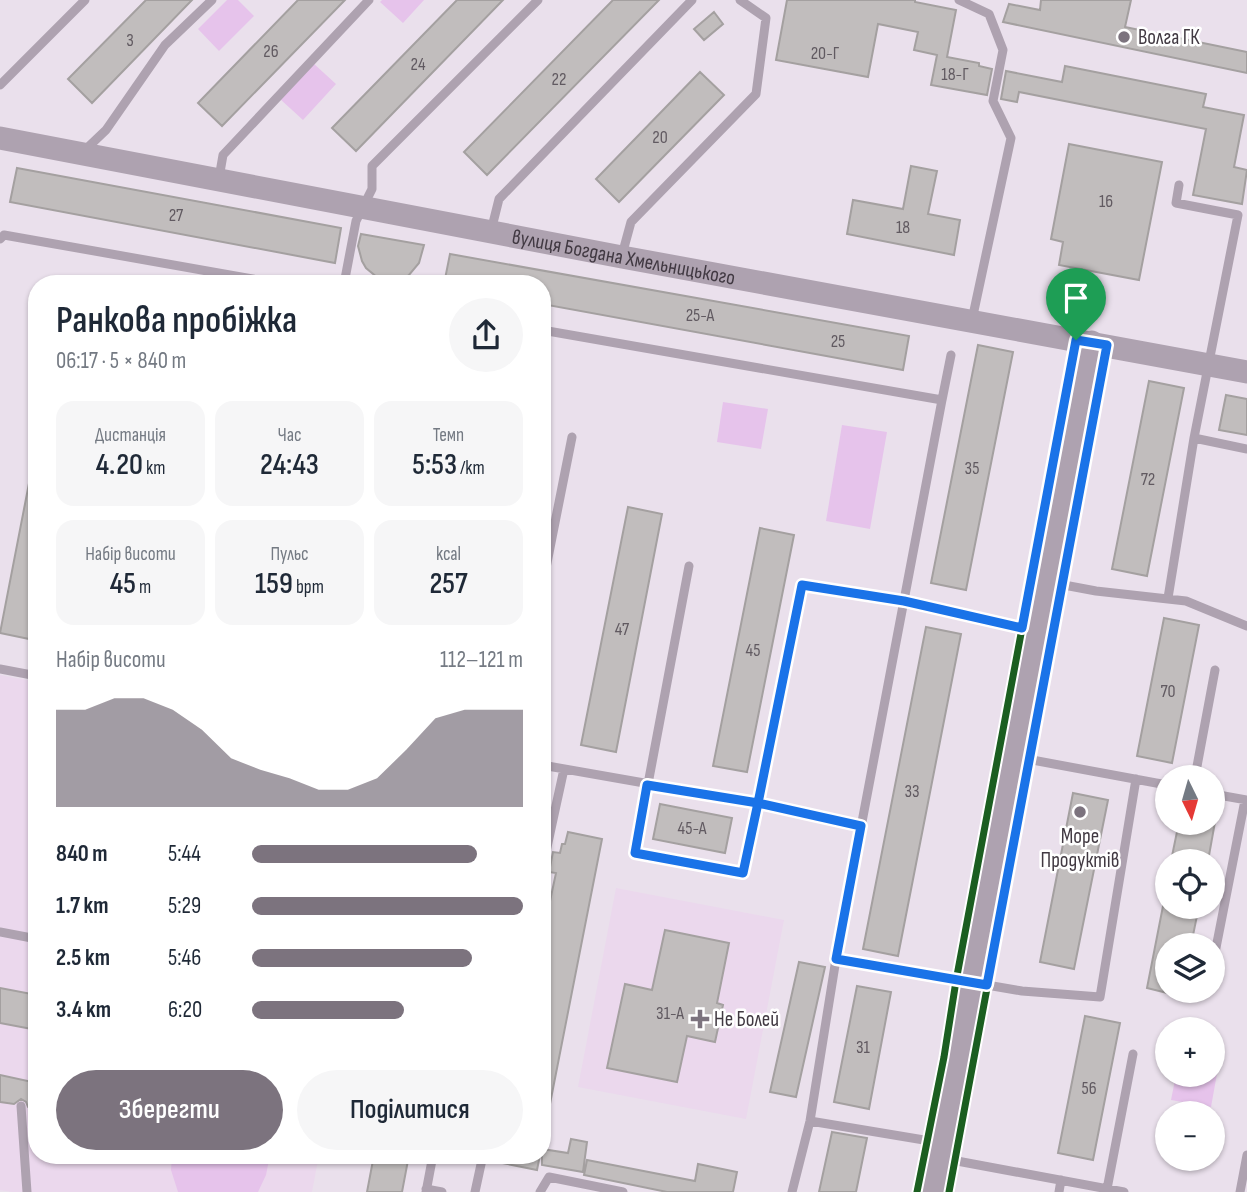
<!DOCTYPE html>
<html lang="uk">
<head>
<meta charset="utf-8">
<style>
	:root { --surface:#fff; --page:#f6f6f7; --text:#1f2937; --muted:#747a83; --accent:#7c737e }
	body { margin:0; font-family:"Sofia Sans Condensed",sans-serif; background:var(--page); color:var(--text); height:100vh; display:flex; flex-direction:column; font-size:26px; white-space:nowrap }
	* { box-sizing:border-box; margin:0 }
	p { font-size:23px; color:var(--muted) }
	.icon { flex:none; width:38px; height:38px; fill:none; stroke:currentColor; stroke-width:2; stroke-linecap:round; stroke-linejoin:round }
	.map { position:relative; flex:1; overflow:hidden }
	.drawer { position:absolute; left:28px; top:275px; width:523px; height:889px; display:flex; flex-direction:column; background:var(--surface); border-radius:28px; box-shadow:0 2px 5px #0004 }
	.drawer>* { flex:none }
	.needle { width:46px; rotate:175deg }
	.fabs { position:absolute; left:1155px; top:765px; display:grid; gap:14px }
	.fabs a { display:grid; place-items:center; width:70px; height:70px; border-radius:50%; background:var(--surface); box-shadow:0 2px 5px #0004; font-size:35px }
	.pin { position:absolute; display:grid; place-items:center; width:60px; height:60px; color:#fff; margin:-72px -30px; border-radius:50% 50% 50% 0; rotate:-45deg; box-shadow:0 0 7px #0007 }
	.pin .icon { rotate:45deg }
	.round { display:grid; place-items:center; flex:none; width:74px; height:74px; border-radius:37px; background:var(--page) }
	.head { display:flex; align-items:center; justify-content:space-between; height:119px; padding:0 28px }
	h1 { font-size:38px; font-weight:600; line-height:52px }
	.stats { display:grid; grid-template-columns:repeat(3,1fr); gap:10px; height:119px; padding:7px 28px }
	.stats div { display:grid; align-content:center; border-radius:18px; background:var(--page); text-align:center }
	.stats b { font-size:30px; font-weight:600 }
	.stats small { font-size:19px; font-weight:400 }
	.stats p { font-size:19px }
	.chart { height:196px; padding:14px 28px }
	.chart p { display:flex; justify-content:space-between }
	.chart svg { width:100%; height:126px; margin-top:7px; fill:var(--accent); opacity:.7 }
	.cta { display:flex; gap:14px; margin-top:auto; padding:14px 28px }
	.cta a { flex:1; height:80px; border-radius:42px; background:var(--accent); color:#fff; font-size:28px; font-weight:600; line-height:80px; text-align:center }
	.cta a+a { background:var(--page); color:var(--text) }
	ul { padding:0 28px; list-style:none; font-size:23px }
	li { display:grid; grid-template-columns:112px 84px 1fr; align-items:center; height:52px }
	li i { height:18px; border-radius:9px; background:var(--accent) }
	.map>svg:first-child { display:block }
	.built { fill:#ebd8ed }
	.green { fill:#e6c3eb }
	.building { fill:#c1bdbd; stroke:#a4a0a0; stroke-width:2 }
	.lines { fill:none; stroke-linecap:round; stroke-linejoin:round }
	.service { stroke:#aea2b0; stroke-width:9 }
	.tertiary { stroke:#aea2b0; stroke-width:23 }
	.cycleway-casing { stroke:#fff; stroke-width:11 }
	.cycleway { stroke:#1b5e20; stroke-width:7 }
	.route-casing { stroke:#fff; stroke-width:14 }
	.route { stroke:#1a73e8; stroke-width:9 }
	.poi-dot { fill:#7c737e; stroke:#fff; stroke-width:2.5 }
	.labels { text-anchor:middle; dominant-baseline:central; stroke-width:5; stroke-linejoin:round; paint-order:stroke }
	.number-label { font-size:18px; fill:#615a61 }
	.poi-label { font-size:21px; fill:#413942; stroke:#fff; text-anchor:start }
	.street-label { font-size:21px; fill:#413942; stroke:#fff }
</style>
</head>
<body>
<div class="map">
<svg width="1247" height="1192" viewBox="0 0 1247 1192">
	<rect width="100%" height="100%" fill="#eae0ec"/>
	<!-- built -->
	<path class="built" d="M 0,675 L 37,682 L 37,1155 L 319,1155 L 312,1192 L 12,1192 L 0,1190 Z
		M 616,888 L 784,920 L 746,1119 L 578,1087 Z"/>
	<!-- green -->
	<path class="green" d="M 227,0 L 238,0 L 254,16 L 219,51 L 198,29 Z
		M 382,0 L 424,0 L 403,23 L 380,2 Z
		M 313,63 L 336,84 L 303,120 L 280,99 Z
		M 723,402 L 768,409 L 761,449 L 717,442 Z
		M 842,425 L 887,432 L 870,529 L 826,521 Z
		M 1213,1056 L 1220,1057 L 1211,1107 L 1171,1100 L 1176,1075 L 1213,1074 Z
		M 172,1155 L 270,1155 L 266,1175 L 258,1192 L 178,1192 L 171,1170 Z"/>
	<!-- building -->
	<path class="building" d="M 146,0 L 192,0 L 92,103 L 68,79 Z
		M 298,0 L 345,0 L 222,126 L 198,103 Z
		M 457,0 L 503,0 L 356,151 L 332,128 Z
		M 613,0 L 659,0 L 487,175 L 464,152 Z
		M 787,0 L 915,0 L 915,2 L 956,10 L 947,57 L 979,63 L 979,66 L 992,69 L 987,95 L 931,85 L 937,55 L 914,50 L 918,32 L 878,24 L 868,77 L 776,60 Z
		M 1041,0 L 1131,0 L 1125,27 L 1247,52 L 1247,73 L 1003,22 L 1009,4 L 1040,10 Z
		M 714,12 L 723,24 L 704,40 L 694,29 Z
		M 1065,66 L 1206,94 L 1203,107 L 1244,115 L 1234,167 L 1247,170 L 1242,204 L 1193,195 L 1206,129 L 1019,92 L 1017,102 L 1001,99 L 1006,71 L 1062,82 Z
		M 700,72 L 724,95 L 619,202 L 596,179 Z
		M 1069,144 L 1162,162 L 1139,280 L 1059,265 L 1063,242 L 1051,239 Z
		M 911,166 L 937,171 L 928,214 L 960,220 L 954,255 L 847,234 L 853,200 L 903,209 Z
		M 17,168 L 341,228 L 335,263 L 10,202 Z
		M 361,234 L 424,245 L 419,263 L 409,275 L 402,279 L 394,281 L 378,278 L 366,268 L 362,261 L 358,246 Z
		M 450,254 L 909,336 L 903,370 L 542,304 L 542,284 L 444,284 Z
		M 978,345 L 1013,352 L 966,590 L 931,583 Z
		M 1149,381 L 1184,388 L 1147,576 L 1112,569 Z
		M 1226,395 L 1247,399 L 1247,435 L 1219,430 Z
		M 30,478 L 37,479 L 37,628 L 34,640 L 0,633 Z
		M 628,507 L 662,514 L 616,752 L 581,745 Z
		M 760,528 L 794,535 L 747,772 L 713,766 Z
		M 1164,618 L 1199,625 L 1172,763 L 1137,756 Z
		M 926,627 L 961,634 L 898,956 L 863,949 Z
		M 1073,793 L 1108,800 L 1074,969 L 1040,962 Z
		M 660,804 L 732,818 L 725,853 L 653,839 Z
		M 1179,822 L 1215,822 L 1208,861 L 1171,861 Z
		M 568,832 L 602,839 L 549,1109 L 542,1109 L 542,919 L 546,920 L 556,873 L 549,872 L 553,852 L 560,853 L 562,844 L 565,844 Z
		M 1163,906 L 1199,906 L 1191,945 L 1167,945 L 1167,993 L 1147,988 Z
		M 665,930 L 729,943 L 717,1003 L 723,1005 L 715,1042 L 687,1036 L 677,1082 L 607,1068 L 625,984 L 652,990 Z
		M 799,962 L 825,967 L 796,1097 L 770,1092 Z
		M 857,986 L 891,992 L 869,1109 L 834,1102 Z
		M 0,988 L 37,995 L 37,1030 L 0,1023 Z
		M 1085,1016 L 1120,1023 L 1093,1160 L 1058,1153 Z
		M 0,1075 L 37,1083 L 37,1109 L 28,1107 L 26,1102 L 21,1099 L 14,1104 L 0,1102 Z
		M 832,1132 L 867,1138 L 856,1192 L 819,1192 Z
		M 571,1139 L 587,1142 L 583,1172 L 542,1165 L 542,1149 L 568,1153 Z
		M 374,1155 L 409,1155 L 402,1192 L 367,1192 Z
		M 498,1155 L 540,1155 L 537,1170 L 497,1162 Z
		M 587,1160 L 695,1181 L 698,1164 L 737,1172 L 733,1192 L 667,1192 L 584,1175 Z"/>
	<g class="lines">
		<!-- service -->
		<path class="service" d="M 959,0 L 989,14 L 1003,50 L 993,101 L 1011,138 L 972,320
			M 0,85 L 85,0
			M 85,150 L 106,130 L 165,45 L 212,0
			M 219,178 L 223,155 L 369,0
			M 1179,185 L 1176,203 L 1238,215 L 1194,438
			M 491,231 L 499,199 L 692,0
			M 0,239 L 4,235 L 281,284
			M 622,255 L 631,222 L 756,94 L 766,18 L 740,0
			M 344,284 L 356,221 L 372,189 L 372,166 L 538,0
			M 542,330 L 942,400 L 951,355
			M 689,566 L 635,853 L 743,873 L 802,585 L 904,601 L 1036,630
			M 1048,582 L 1096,591 L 1186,601 L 1247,626
			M 542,588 L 572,437
			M 1168,598 L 1194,438 L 1247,449
			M 0,669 L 37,676
			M 1016,757 L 1167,785
			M 542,765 L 758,803 L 861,826
			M 1195,777 L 1215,670
			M 1213,794 L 1247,800
			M 542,870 L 564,769
			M 0,932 L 37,939
			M 1214,958 L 1245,800
			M 836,959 L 1022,991 L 1100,997 L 1136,779
			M 21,1106 L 27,1192
			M 810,1121 L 942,1143
			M 941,1158 L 1124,1192
			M 426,1189 L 442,1192
			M 1107,1189 L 1133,1054
			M 426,1192 L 433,1155
			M 475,1192 L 483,1155
			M 540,1192 L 549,1177 L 623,1192
			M 792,1192 L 810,1121 L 836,959 L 942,400
			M 1059,1192 L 1061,1180
			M 1240,1192 L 1247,1155"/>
		<!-- tertiary -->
		<g class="tertiary">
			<path id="s1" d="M 0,138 L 622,257 L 1247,372"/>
			<path d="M 933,1192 L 1092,342"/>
		</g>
		<!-- cycleway casing -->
		<g class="cycleway-casing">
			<path id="cycleway" d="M 917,1192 L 944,1057 L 956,981 L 1076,340
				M 949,1192 L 1107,345"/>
		</g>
		<!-- cycleway -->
		<use href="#cycleway" class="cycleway"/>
	</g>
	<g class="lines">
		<!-- route casing -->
		<g class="route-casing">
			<path id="route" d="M 1076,340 L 1022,628 L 904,601 L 802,585 L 758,803 L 647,785 L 635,853 L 743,873 L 758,803 L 861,826 L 836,959 L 987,985 L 1107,345 L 1076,340"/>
		</g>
		<!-- route -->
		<use href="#route" class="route"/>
	</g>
	<!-- markers -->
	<g class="poi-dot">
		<circle cx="1124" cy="37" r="7"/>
		<circle cx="1080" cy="812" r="7"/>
		<path d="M696.5 1008.5h7v7h7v7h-7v7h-7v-7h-7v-7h7z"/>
	</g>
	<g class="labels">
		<!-- number labels -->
		<g class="number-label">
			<text x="130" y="40">3</text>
			<text x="271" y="51">26</text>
			<text x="825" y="53">20-Г</text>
			<text x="418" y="64">24</text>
			<text x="955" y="74">18-Г</text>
			<text x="559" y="79">22</text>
			<text x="660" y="137">20</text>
			<text x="1106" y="201">16</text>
			<text x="176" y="215">27</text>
			<text x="903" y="227">18</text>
			<text x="700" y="315">25-А</text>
			<text x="838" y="341">25</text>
			<text x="972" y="468">35</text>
			<text x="1148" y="479">72</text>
			<text x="622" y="629">47</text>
			<text x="753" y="650">45</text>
			<text x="1168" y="691">70</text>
			<text x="912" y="791">33</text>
			<text x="692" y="828">45-А</text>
			<text x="670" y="1013">31-А</text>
			<text x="863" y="1047">31</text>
			<text x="1089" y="1088">56</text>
		</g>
		<!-- poi labels -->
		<g class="poi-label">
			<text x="1138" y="37">Волга ГК</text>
			<text x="1080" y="836" text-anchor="middle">Море<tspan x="1080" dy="24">Продуктiв</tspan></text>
			<text x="714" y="1019">Не Болей</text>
		</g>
		<!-- street labels -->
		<g class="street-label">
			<text stroke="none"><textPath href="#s1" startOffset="635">вулиця Богдана Хмельницького</textPath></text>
		</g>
	</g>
</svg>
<div class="fabs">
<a><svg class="needle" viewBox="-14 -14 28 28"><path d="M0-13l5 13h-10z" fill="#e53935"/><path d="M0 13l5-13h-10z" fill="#747a83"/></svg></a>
<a><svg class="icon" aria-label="locate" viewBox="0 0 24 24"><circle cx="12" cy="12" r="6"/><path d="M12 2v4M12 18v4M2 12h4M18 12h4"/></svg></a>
<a><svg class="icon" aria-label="layers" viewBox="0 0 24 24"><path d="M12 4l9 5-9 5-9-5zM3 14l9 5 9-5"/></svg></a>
<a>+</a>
<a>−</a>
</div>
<div class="pin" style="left:1076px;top:340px;background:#1e9e55"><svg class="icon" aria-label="arrive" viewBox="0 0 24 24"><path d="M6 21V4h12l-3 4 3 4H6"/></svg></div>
<section class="drawer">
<div class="head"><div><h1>Ранкова пробіжка</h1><p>06:17 · 5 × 840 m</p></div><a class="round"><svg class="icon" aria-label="share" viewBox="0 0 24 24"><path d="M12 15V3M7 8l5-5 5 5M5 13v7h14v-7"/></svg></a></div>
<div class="stats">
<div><p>Дистанція</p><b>4.20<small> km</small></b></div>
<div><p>Час</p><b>24:43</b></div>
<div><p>Темп</p><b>5:53<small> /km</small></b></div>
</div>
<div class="stats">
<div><p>Набір висоти</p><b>45<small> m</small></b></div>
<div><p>Пульс</p><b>159<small> bpm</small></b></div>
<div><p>kcal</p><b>257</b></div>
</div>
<div class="chart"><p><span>Набір висоти</span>112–121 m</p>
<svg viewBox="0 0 160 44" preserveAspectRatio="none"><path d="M0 44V10L10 10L20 6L30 6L40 10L50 17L60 27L70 31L80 34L90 38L100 38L110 34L120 24L130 13L140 10L150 10L160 10V44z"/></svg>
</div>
<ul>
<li><b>840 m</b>5:44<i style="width:83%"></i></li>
<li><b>1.7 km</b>5:29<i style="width:100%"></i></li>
<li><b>2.5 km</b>5:46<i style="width:81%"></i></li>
<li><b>3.4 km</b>6:20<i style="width:56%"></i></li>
</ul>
<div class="cta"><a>Зберегти</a><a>Поділитися</a></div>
</section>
</div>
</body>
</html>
